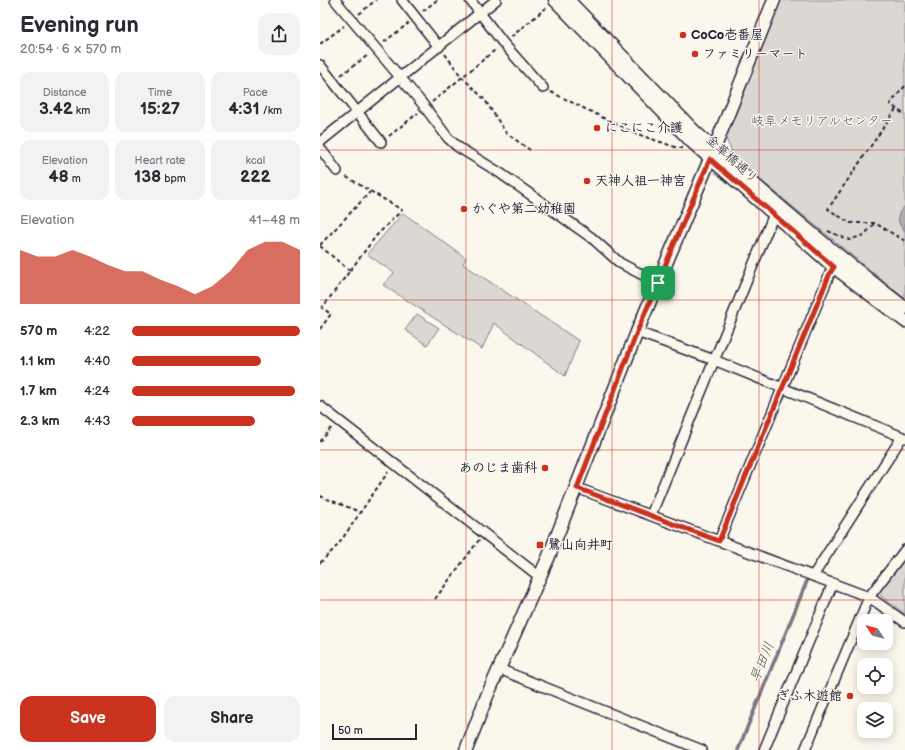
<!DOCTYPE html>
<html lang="en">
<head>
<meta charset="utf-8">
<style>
	:root { --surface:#fff; --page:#f2f2f3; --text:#2b2b33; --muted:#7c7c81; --accent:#c8321e }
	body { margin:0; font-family:"Balsamiq Sans","Klee One",sans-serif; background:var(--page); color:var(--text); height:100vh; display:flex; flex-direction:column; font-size:15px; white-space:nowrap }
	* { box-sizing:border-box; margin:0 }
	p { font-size:13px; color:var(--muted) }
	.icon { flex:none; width:22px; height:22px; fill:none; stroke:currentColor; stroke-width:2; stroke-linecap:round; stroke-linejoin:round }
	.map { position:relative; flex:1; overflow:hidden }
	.panel { display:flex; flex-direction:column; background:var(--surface); width:320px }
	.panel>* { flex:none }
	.needle { width:26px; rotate:306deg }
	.tools { position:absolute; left:537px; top:614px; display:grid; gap:8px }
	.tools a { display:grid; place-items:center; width:36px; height:36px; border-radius:8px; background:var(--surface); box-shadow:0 2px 10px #0003; font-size:20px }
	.scale { position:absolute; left:12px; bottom:10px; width:85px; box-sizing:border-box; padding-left:4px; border:2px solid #22223b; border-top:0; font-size:11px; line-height:14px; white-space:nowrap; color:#22223b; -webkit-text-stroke:3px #fbf7ec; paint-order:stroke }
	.pin { position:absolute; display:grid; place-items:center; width:34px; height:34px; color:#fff; margin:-17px; border-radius:8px; box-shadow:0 2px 6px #0006 }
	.round { display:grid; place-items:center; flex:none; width:42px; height:42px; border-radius:12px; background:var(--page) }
	.headline { display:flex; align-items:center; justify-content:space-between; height:68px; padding:0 20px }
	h1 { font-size:22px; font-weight:800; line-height:30px }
	.metrics { display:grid; grid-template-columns:repeat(3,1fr); gap:6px; height:68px; padding:4px 20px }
	.metrics div { display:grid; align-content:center; border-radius:10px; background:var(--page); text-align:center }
	.metrics b { font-size:17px; font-weight:800 }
	.metrics small { font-size:11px; font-weight:400 }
	.metrics p { font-size:11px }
	.chart { height:112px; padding:8px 20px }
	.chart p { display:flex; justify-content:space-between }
	.chart svg { width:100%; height:72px; margin-top:4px; fill:var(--accent); opacity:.7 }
	.button { display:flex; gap:8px; margin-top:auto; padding:8px 20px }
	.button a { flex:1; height:46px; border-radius:12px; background:var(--accent); color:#fff; font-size:16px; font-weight:800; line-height:46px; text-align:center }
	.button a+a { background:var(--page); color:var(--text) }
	ul { padding:0 20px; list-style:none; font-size:13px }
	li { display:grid; grid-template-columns:64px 48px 1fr; align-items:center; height:30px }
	li i { height:10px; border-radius:5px; background:var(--accent) }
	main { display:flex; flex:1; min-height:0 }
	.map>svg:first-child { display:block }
	.green { fill:#dbd8d3; stroke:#7e7d87 }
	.water { fill:#b1aeb0; stroke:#787681 }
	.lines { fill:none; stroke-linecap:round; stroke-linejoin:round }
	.stream { stroke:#787681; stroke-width:3.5 }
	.minor-casing { stroke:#22223b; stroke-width:12 }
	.tertiary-casing { stroke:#22223b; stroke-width:15 }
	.path { stroke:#22223b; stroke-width:2; stroke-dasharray:4 3; stroke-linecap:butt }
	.minor { stroke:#fbf7ec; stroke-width:9 }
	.tertiary { stroke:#fbf7ec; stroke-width:12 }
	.route-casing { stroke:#fff; stroke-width:8 }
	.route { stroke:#c8321e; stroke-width:5 }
	.grid { fill:none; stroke:#c8321e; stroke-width:1; stroke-opacity:0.55 }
	.poi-dot { fill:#c8321e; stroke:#fbf7ec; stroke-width:1.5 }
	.labels { text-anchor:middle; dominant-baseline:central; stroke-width:3; stroke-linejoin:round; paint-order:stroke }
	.poi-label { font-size:13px; font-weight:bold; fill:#22223b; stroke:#fbf7ec; text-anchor:start }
	.park-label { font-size:13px; fill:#505061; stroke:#fbf7ec }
	.street-label { font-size:13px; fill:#22223b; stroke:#fbf7ec }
	.water-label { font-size:14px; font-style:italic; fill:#545364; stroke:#fbf7ec }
</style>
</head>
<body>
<main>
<section class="panel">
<div class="headline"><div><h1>Evening run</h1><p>20:54 · 6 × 570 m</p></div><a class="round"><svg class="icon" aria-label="share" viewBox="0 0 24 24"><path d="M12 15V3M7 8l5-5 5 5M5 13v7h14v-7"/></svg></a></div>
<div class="metrics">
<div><p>Distance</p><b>3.42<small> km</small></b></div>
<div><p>Time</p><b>15:27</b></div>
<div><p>Pace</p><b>4:31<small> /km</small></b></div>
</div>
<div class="metrics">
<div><p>Elevation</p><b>48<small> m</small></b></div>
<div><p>Heart rate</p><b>138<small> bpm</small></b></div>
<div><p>kcal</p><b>222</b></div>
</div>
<div class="chart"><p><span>Elevation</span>41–48 m</p>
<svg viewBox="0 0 160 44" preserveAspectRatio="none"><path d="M0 44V11L10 15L20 15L30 11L40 15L50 20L60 24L70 24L80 29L90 33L100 38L110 33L120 24L130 11L140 6L150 6L160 11V44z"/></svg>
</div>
<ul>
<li><b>570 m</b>4:22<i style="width:100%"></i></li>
<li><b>1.1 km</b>4:40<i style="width:77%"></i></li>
<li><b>1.7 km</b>4:24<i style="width:97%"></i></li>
<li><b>2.3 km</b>4:43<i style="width:73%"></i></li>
</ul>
<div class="button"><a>Save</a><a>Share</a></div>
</section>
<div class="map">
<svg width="585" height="750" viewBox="0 0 585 750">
	<rect width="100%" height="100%" fill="#fbf7ec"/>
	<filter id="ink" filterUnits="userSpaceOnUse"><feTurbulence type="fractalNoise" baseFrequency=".025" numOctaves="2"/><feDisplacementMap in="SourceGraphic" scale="8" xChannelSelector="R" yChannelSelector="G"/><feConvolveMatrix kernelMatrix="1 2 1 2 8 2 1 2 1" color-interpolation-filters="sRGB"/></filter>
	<g filter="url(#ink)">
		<!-- green -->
		<path class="green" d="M 459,0 L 585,0 L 585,299 L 416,160 L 405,137 Z
			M 83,213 L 146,258 L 143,264 L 259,341 L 245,376 L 174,323 L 162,349 L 63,285 L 74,273 L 47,254 Z
			M 97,314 L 119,328 L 107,345 L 85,330 Z
			M 585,557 L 585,614 L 557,593 Z"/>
		<!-- water -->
		<path class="water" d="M 585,206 L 585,231 C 576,223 576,213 585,206 Z"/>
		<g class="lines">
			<!-- stream -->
			<path class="stream" d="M 418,750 L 487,581"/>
			<!-- minor casing -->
			<g class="minor-casing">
				<path id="minor" d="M 15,0 L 101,102 L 128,138 L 138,147 L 180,173 L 272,238 L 300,263 L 338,283
					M 82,0 L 119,47
					M 150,0 L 183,43 L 223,88
					M 0,65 L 61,142
					M 0,142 L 176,0
					M 0,148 L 17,171
					M 317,332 L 394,360 L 585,438
					M 0,406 L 220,577
					M 257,488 L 549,597 L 585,622
					M 331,515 L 454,214
					M 399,541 L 510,273 L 514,267
					M 493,576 L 582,437
					M 179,669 L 382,750
					M 444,750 L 513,583
					M 485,750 L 549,597 L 585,550"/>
			</g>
			<!-- tertiary casing -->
			<g class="tertiary-casing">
				<path id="tertiary" d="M 235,0 L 372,142 L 514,267 L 585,321
					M 248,0 L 374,131 C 442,192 512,252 585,308
					M 146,750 L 167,696 L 229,556 L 317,332 L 390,159 L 454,0"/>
			</g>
			<!-- path -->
			<path class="path" d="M 103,11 L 117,0
				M 39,14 L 56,0
				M 191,37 L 226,8
				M 64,42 L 89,23
				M 0,44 L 24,26
				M 125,54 L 141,76 L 165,100 L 186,133 L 210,150
				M 21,75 L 48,55
				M 585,86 L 570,104 L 585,115
				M 231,92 L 314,133 L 358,148 L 362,148
				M 112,102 L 175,50
				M 576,109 L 508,209 L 530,223 L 555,223 L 585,241
				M 69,136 L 98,113
				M 508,231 L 529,240 L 544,235 L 555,223
				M 0,245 L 50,192
				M 0,246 L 30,271
				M 0,329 L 11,314 L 2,308 L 56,236 L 82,210 L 25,176
				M 0,442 L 12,427
				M 0,496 L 40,512
				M 0,563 L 18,545 L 68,472
				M 115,599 L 159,540"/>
			<!-- minor -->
			<use href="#minor" class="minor"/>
			<!-- tertiary -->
			<use href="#tertiary" class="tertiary"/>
		</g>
	</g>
	<g class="lines" filter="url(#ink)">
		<!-- route casing -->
		<g class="route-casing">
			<path id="route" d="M 390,159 L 514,267 L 510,273 L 399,541 L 257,488 L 317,332 Z"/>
		</g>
		<!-- route -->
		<use href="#route" class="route"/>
	</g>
	<!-- grid -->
	<path class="grid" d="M 146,0 L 146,750M 292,0 L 292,750M 439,0 L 439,750M 0,150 L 585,150M 0,300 L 585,300M 0,450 L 585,450M 0,600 L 585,600"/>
	<!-- markers -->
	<g class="poi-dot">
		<circle cx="363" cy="35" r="4"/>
		<circle cx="375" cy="54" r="4"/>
		<circle cx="277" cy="128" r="4"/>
		<circle cx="267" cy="181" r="4"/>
		<circle cx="144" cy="209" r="4"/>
		<circle cx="225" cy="468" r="4"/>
		<rect x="216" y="541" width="8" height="8" rx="2"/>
		<circle cx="530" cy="696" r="4"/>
	</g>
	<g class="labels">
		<!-- poi labels -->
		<g class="poi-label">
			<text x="371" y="35">CoCo壱番屋</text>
			<text x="383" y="54">ファミリーマート</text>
			<text x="285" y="128">にこにこ介護</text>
			<text x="275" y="181">天神人祖一神宮</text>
			<text x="152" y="209">かぐや第二幼稚園</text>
			<text x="217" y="468" text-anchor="end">あのじま歯科</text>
			<text x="228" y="545">鷺山向井町</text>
			<text x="522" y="696" text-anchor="end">ぎふ木遊館</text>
		</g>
		<!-- park labels -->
		<g class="park-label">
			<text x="502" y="121">岐阜メモリアルセンター</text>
		</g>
		<!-- street labels -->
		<g class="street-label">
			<text transform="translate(412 159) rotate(42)">金華橋通り</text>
		</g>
		<!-- water labels -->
		<g class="water-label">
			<text transform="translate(442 662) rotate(-68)">早田川</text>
		</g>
	</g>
</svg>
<div class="tools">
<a><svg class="needle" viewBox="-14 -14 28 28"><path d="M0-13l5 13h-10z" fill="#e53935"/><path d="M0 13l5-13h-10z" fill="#7c7c81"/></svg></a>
<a><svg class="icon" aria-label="locate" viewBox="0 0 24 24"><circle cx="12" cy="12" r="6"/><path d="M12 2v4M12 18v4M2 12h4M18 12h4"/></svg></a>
<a><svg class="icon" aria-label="layers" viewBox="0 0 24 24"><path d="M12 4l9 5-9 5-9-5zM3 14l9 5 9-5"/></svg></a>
</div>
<div class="scale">50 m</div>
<div class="pin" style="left:338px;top:283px;background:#1e9e55"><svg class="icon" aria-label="arrive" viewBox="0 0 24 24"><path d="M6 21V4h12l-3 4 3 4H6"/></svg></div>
</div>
</main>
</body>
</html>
